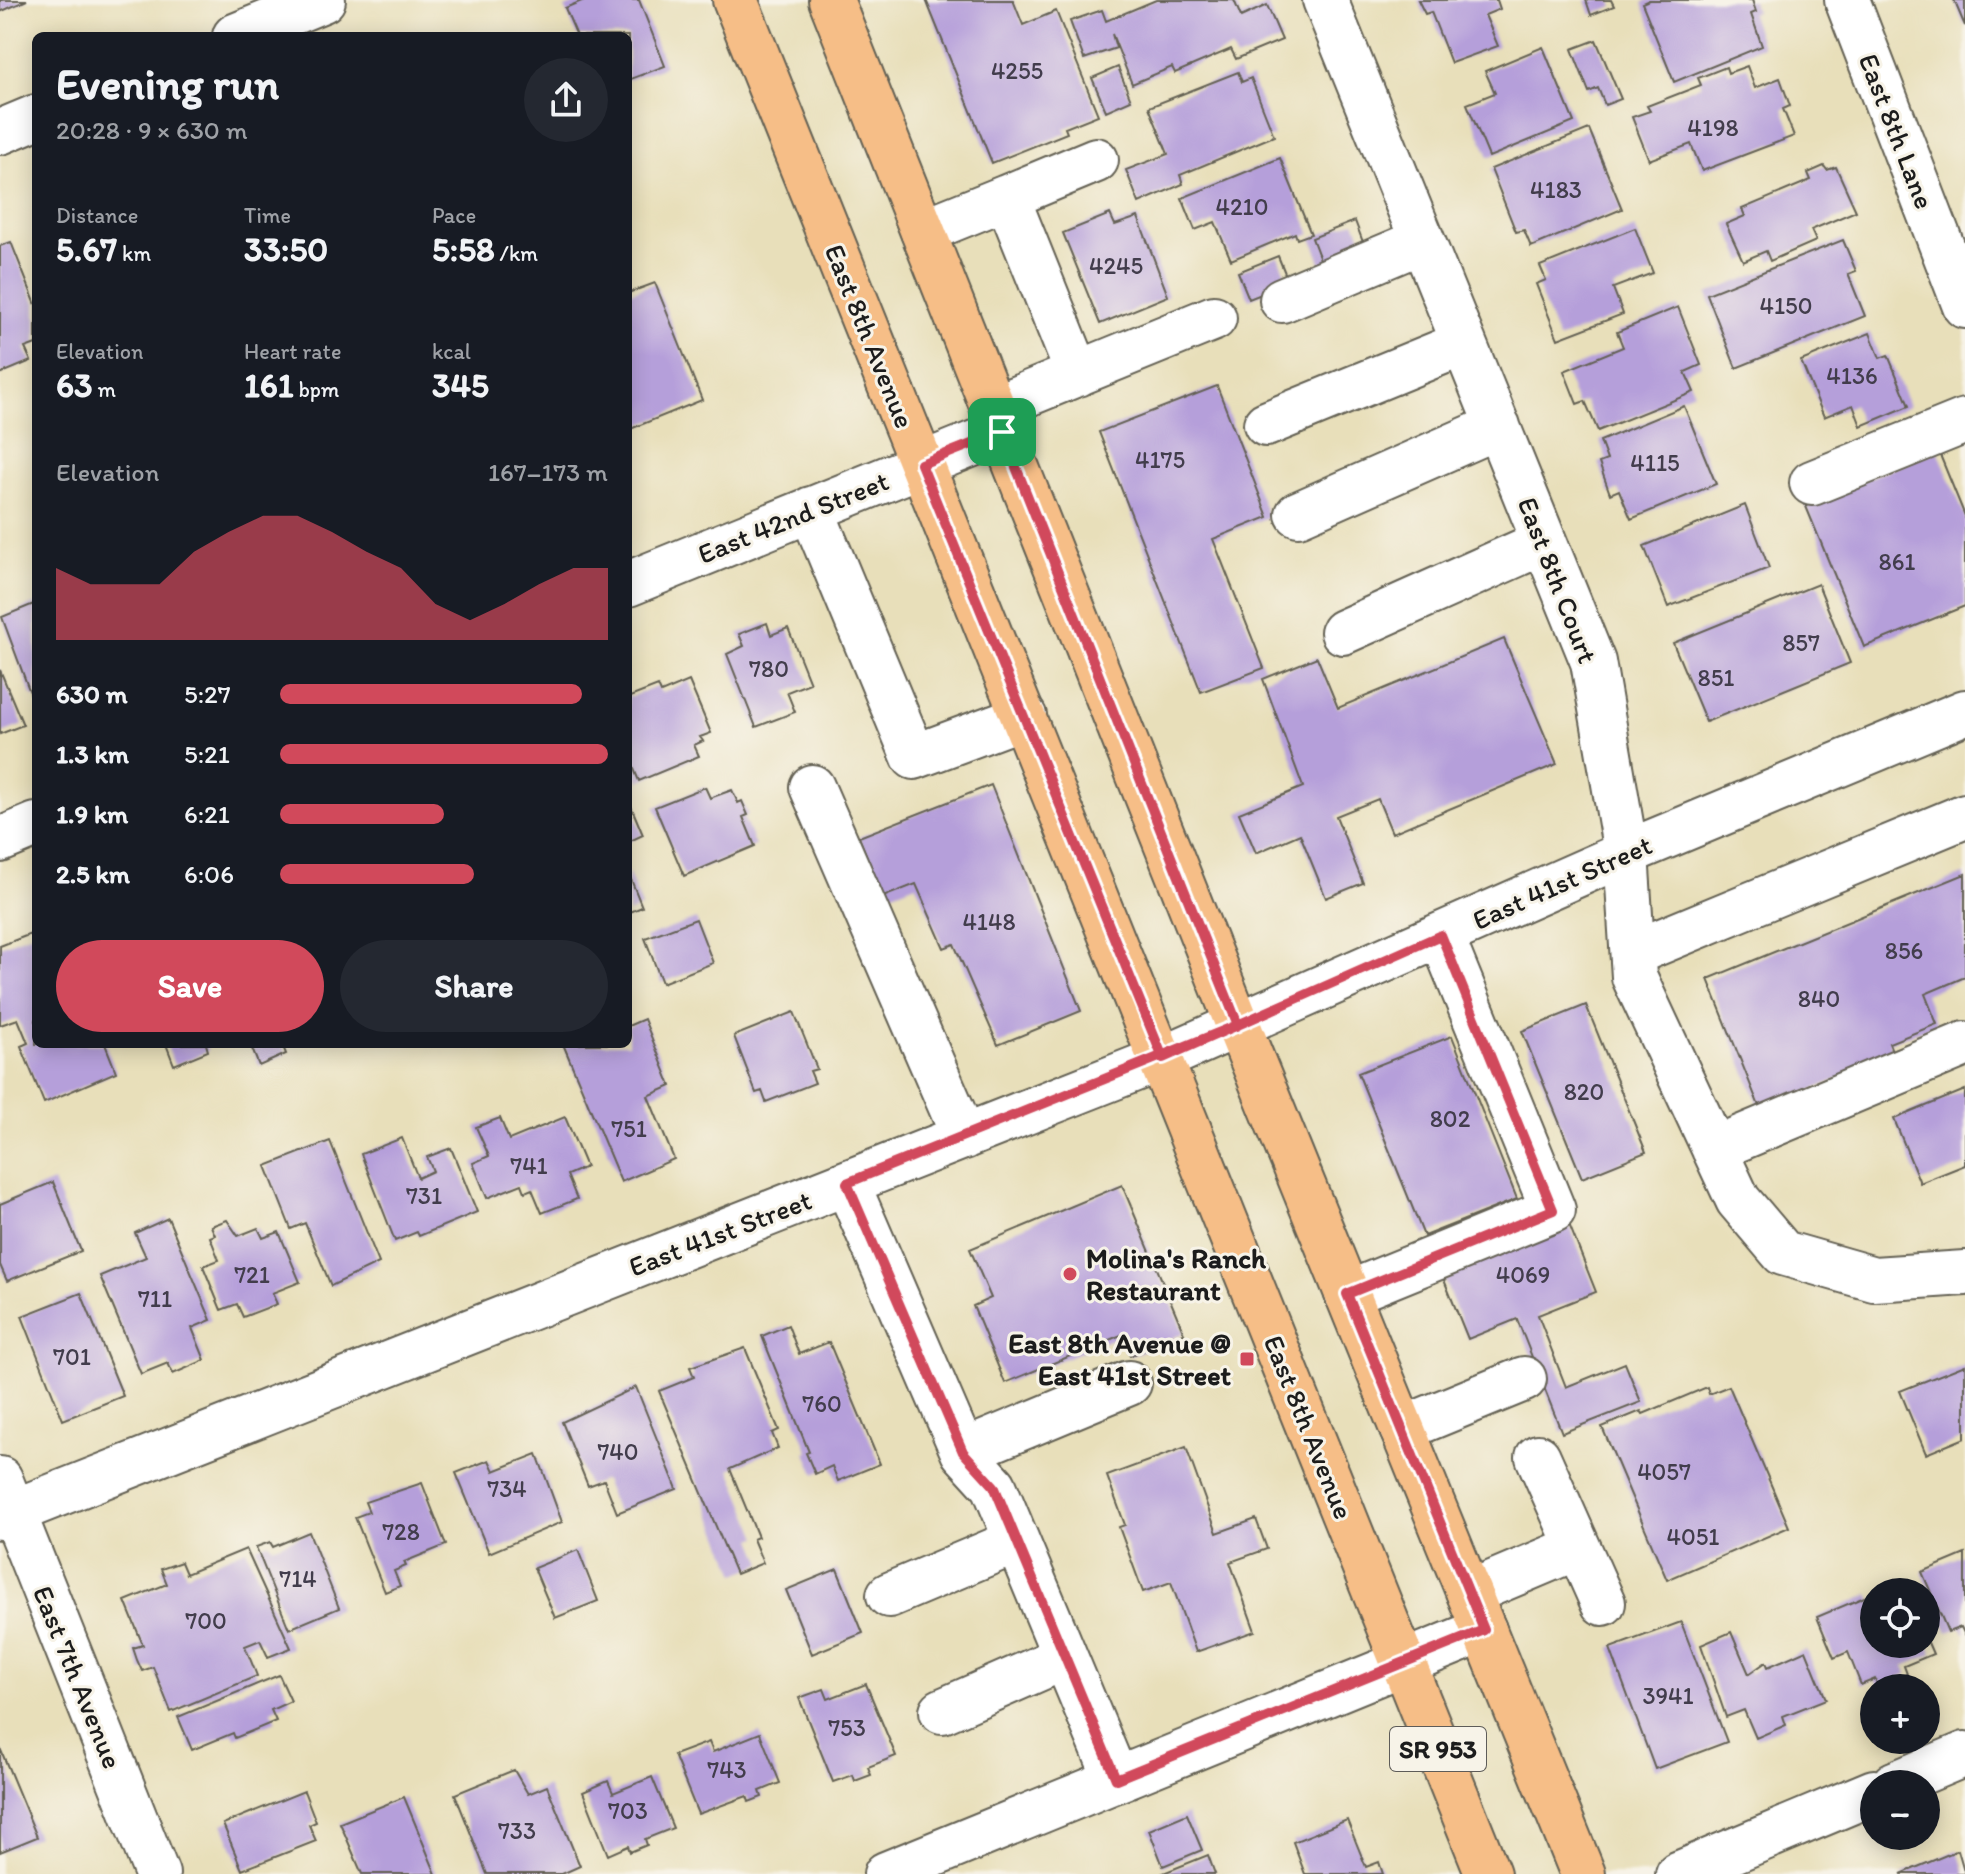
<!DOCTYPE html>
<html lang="en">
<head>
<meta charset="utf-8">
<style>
	:root { --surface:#171b24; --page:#242831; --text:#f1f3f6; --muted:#9ea1a6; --accent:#d1495b }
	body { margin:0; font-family:Itim,sans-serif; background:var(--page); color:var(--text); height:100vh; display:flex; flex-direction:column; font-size:30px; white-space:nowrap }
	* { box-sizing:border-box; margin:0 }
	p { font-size:26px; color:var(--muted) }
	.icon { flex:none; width:44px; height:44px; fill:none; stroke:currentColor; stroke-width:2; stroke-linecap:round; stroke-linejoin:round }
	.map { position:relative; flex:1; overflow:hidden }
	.sheet { position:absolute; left:32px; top:32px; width:600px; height:1016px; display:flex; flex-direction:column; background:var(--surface); border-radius:12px; box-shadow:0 4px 20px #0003 }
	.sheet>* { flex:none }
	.controls { position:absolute; left:1860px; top:1578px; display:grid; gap:16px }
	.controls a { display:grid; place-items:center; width:80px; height:80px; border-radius:50%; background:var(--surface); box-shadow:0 4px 20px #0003; font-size:40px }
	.pin { position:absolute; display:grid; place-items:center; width:68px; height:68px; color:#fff; margin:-34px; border-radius:16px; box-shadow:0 4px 12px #0006 }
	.round { display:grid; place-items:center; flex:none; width:84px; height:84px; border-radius:42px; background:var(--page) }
	.headline { display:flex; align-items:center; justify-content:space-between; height:136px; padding:0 24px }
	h1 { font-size:44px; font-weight:700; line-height:60px }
	.metrics { display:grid; grid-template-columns:repeat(3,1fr); gap:12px; height:136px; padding:8px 24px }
	.metrics div { display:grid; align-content:center }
	.metrics b { font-size:34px; font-weight:700 }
	.metrics small { font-size:22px; font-weight:400 }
	.metrics p { font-size:22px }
	.chart { height:224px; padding:16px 24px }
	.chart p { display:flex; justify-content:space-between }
	.chart svg { width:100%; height:144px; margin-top:8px; fill:var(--accent); opacity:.7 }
	.button { display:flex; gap:16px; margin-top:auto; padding:16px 24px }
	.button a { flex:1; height:92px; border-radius:48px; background:var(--accent); color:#fff; font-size:32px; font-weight:700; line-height:92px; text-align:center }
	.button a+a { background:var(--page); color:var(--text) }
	ul { padding:0 24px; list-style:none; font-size:26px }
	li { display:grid; grid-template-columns:128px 96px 1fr; align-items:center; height:60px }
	li i { height:20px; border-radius:10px; background:var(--accent) }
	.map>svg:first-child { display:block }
	.building { fill:#b59fda }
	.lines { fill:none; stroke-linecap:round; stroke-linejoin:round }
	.minor-casing { stroke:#636053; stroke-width:48 }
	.major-casing { stroke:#636053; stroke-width:48 }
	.minor { stroke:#fff; stroke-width:44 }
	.major { stroke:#f6be87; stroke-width:44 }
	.route-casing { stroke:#fff; stroke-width:16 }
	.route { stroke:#d1495b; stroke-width:10 }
	.poi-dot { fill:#d1495b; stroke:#f7f3e8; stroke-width:3 }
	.labels { text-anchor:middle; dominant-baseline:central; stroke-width:6; stroke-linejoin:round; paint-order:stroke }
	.number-label { font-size:24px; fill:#423d4c }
	.shield { fill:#f7f3e8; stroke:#5e5c59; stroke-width:2 }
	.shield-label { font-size:26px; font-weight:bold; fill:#1c1c1c }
	.street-label { font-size:28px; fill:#1c1c1c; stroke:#f7f3e8 }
	.poi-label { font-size:28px; font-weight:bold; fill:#1c1c1c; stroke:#f7f3e8; text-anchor:start }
</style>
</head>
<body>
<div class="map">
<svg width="1965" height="1874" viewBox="0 0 1965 1874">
	<rect width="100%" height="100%" fill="#f7f3e8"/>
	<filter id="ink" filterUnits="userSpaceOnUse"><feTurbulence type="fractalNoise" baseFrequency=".0125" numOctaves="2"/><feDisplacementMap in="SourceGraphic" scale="16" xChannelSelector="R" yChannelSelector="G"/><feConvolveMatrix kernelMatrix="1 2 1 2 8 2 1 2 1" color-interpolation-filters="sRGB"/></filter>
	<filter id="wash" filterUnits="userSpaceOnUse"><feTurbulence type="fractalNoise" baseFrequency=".006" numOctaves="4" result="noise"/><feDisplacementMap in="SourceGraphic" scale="32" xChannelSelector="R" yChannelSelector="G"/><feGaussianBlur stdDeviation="1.8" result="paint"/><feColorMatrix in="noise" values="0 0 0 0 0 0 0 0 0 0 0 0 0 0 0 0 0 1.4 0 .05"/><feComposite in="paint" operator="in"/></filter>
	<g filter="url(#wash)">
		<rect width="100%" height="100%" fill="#e8dfba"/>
		<g id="blocks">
			<!-- building -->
			<path class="building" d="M 0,0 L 27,0 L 0,12 Z
				M 584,0 L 639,0 L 665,66 L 628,80 L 628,36 L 577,36 L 565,8 Z
				M 926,0 L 1013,0 L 1023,25 L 1056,11 L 1098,115 L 1065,128 L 1067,133 L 992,163 Z
				M 1156,0 L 1234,0 L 1241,17 L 1267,5 L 1282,40 L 1236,59 L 1231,49 L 1175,73 L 1172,67 L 1132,84 L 1112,34 L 1116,48 L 1084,59 L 1070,21 L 1102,10 L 1106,21 Z
				M 1418,0 L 1497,0 L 1500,9 L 1485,15 L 1498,46 L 1451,63 L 1431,12 L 1425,14 Z
				M 1586,0 L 1611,0 L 1614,6 L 1591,15 Z
				M 1649,0 L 1752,0 L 1756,12 L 1751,14 L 1762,46 L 1674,82 L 1642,3 Z
				M 1954,0 L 1965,0 L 1965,26 Z
				M 1596,40 L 1621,99 L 1605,105 L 1598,88 L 1589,92 L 1572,49 Z
				M 1543,47 L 1574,122 L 1489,157 L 1467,104 L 1495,93 L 1485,71 Z
				M 1747,66 L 1755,88 L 1780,78 L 1790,106 L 1783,109 L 1794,136 L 1702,171 L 1691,144 L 1649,160 L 1632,117 L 1650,111 L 1647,106 L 1701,85 L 1698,78 L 1726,67 L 1728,73 Z
				M 1118,67 L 1131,100 L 1106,111 L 1092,78 Z
				M 1238,72 L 1242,82 L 1251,78 L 1274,136 L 1180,175 L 1183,184 L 1139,203 L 1126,170 L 1168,154 L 1149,107 Z
				M 1589,129 L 1622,209 L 1531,247 L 1524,230 L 1516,232 L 1491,169 Z
				M 1280,158 L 1311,234 L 1297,239 L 1295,233 L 1231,260 L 1215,222 L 1195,230 L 1182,198 Z
				M 1824,166 L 1827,170 L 1836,167 L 1856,211 L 1811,230 L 1816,241 L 1770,261 L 1766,251 L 1743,261 L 1726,224 L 1745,216 L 1742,209 L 1811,180 L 1808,173 Z
				M 1110,214 L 1115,225 L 1138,217 L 1168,296 L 1100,324 L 1063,233 Z
				M 1355,221 L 1369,258 L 1326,275 L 1312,238 Z
				M 1635,228 L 1653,273 L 1613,288 L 1623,314 L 1558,339 L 1536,284 L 1546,280 L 1540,266 Z
				M 1843,240 L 1856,271 L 1848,274 L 1865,316 L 1736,368 L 1707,294 Z
				M 11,242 L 36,305 L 36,344 L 25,348 L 31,361 L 0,374 L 0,246 Z
				M 1278,256 L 1289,283 L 1249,299 L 1238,272 Z
				M 655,283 L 702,400 L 628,430 L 628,293 Z
				M 1678,307 L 1701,365 L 1685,372 L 1694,392 L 1598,431 L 1585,401 L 1577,404 L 1564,371 L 1623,347 L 1617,332 Z
				M 1870,333 L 1880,358 L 1888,355 L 1909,406 L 1861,426 L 1853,405 L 1824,417 L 1801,361 Z
				M 1217,386 L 1268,517 L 1213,539 L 1264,668 L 1201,692 L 1099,432 Z
				M 1684,406 L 1716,484 L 1631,519 L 1619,490 L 1610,494 L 1599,463 L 1607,460 L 1600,441 Z
				M 1938,450 L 1965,516 L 1965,606 L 1864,647 L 1805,504 Z
				M 1745,505 L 1769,568 L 1668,607 L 1644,546 Z
				M 1818,584 L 1850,663 L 1706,722 L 1673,643 Z
				M 36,603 L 36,698 L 31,695 L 2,617 Z
				M 767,623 L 771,635 L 788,628 L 810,683 L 787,692 L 795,712 L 756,727 L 727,654 L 744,646 L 739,634 Z
				M 1504,639 L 1557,764 L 1392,833 L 1378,799 L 1336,816 L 1363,883 L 1326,898 L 1300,834 L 1256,853 L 1239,813 L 1303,787 L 1263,679 L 1317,657 L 1338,708 Z
				M 0,670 L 23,725 L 0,734 Z
				M 689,681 L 711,733 L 700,737 L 703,741 L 694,745 L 699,756 L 639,781 L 628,755 L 628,692 L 630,697 L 658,686 L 661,693 Z
				M 991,785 L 1081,1011 L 998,1045 L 954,944 L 944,948 L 916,884 L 883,897 L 859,837 Z
				M 705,787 L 710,798 L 732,790 L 738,803 L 742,801 L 748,815 L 743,817 L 755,846 L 684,876 L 655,807 Z
				M 628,799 L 643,835 L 628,842 Z
				M 628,872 L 642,907 L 628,913 Z
				M 1965,874 L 1965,977 L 1925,994 L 1937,1024 L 1889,1043 L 1894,1056 L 1761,1111 L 1708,979 Z
				M 696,919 L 713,963 L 662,983 L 645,938 Z
				M 36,932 L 36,1044 L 105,1044 L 116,1072 L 44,1103 L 21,1046 L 28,1043 L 18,1019 L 0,1025 L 0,946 Z
				M 1586,1005 L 1646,1152 L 1582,1178 L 1522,1031 Z
				M 794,1012 L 817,1069 L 810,1071 L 815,1083 L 766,1102 L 762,1091 L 756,1093 L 734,1036 Z
				M 644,1019 L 671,1086 L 648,1096 L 674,1159 L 621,1182 L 563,1044 L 628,1044 L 628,1026 Z
				M 1452,1036 L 1517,1199 L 1424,1236 L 1358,1073 Z
				M 166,1044 L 206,1044 L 208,1051 L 174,1065 Z
				M 250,1044 L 282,1044 L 286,1054 L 259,1066 Z
				M 1965,1090 L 1965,1165 L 1920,1183 L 1894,1119 Z
				M 565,1117 L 586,1167 L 567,1175 L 577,1199 L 542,1213 L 532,1189 L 525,1192 L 522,1184 L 487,1198 L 473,1163 L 489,1156 L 476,1127 L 500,1118 L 509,1140 Z
				M 402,1138 L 418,1178 L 433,1171 L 427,1157 L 451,1148 L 477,1212 L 419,1236 L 417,1232 L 395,1241 L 361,1154 Z
				M 330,1141 L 379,1263 L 331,1286 L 305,1223 L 291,1229 L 266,1166 Z
				M 53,1182 L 81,1251 L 7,1281 L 0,1265 L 0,1204 Z
				M 1122,1185 L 1184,1333 L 1130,1356 L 1121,1335 L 1005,1383 L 973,1306 L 991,1298 L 970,1249 Z
				M 168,1218 L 211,1320 L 192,1328 L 205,1360 L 173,1374 L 168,1363 L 141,1374 L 100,1276 L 146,1257 L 135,1233 Z
				M 227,1220 L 238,1236 L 258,1228 L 263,1238 L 279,1232 L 300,1282 L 272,1293 L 277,1304 L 243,1317 L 237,1304 L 221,1310 L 203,1266 L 219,1260 L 210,1237 L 215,1235 L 211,1226 Z
				M 1569,1224 L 1596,1292 L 1538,1315 L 1566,1387 L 1625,1363 L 1641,1402 L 1562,1433 L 1517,1319 L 1468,1339 L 1442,1275 Z
				M 81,1293 L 123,1396 L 63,1420 L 22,1316 Z
				M 788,1325 L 799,1354 L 829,1342 L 880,1464 L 838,1481 L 832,1466 L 815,1474 L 806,1453 L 809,1452 L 762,1336 Z
				M 745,1348 L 779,1430 L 772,1433 L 778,1448 L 730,1469 L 758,1537 L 753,1539 L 763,1563 L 736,1574 L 659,1391 L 694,1377 L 690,1367 Z
				M 1965,1365 L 1965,1438 L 1926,1454 L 1900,1391 Z
				M 1729,1386 L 1789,1527 L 1667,1580 L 1602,1427 L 1641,1411 L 1643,1414 L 1707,1387 L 1709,1394 Z
				M 636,1387 L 677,1489 L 617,1513 L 604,1480 L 588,1486 L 562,1422 Z
				M 1186,1447 L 1217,1533 L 1256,1519 L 1267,1549 L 1230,1562 L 1255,1631 L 1196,1652 L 1171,1582 L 1143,1592 L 1119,1527 L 1125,1525 L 1107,1476 Z
				M 537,1454 L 562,1522 L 489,1553 L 456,1473 L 489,1460 L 494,1471 Z
				M 422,1483 L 446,1545 L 404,1562 L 406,1566 L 394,1571 L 400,1586 L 385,1592 L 355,1517 L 369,1512 L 365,1502 Z
				M 309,1532 L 339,1608 L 289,1629 L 256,1547 L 270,1542 L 273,1547 Z
				M 246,1549 L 291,1648 L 268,1657 L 260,1640 L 245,1646 L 257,1676 L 171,1712 L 153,1667 L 142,1671 L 137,1660 L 133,1648 L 143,1645 L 125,1601 L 167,1584 L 161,1569 L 181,1562 L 186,1574 Z
				M 578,1550 L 598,1601 L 555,1618 L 534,1568 Z
				M 1965,1554 L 1965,1635 L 1961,1627 L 1948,1632 L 1922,1572 Z
				M 837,1569 L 863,1633 L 812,1654 L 786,1590 Z
				M 1869,1595 L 1874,1606 L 1874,1644 L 1926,1644 L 1926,1638 L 1933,1654 L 1904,1666 L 1907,1674 L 1878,1686 L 1875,1679 L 1861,1685 L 1848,1652 L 1834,1658 L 1817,1617 Z
				M 1681,1622 L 1727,1742 L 1655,1769 L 1610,1648 Z
				M 1731,1632 L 1749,1674 L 1766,1662 L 1768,1667 L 1806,1650 L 1826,1699 L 1783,1716 L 1786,1725 L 1756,1738 L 1744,1710 L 1726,1717 L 1701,1645 Z
				M 279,1675 L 291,1701 L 271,1710 L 276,1721 L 235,1738 L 233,1733 L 192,1750 L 178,1717 Z
				M 866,1684 L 896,1756 L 868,1767 L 871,1775 L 855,1781 L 853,1775 L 833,1782 L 799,1698 L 824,1689 L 828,1699 Z
				M 760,1733 L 780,1783 L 760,1791 L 762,1797 L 749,1802 L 747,1796 L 698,1814 L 674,1755 L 709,1742 L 713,1752 Z
				M 0,1748 L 37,1837 L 0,1852 Z
				M 514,1770 L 528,1794 L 547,1786 L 580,1866 L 562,1874 L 487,1874 L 455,1794 Z
				M 652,1777 L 673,1828 L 645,1839 L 647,1845 L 630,1852 L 628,1846 L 608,1855 L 583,1792 L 608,1781 L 613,1793 Z
				M 304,1791 L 316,1822 L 309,1825 L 316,1841 L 242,1870 L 223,1824 Z
				M 404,1797 L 436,1874 L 362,1874 L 340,1823 Z
				M 1187,1814 L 1202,1850 L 1163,1866 L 1149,1830 Z
				M 1347,1820 L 1366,1867 L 1379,1862 L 1383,1874 L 1305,1874 L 1293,1842 Z
				M 1958,1850 L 1965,1874 L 1901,1874 Z
				M 1208,1855 L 1215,1874 L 1161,1874 Z"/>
		</g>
	</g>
	<g filter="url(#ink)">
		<use href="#blocks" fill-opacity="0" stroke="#636053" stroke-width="2"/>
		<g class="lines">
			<!-- minor casing -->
			<g class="minor-casing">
				<path id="minor" d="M 1325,0 L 1593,662 L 1626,853 L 1634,977 L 1738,1200 L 1783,1253 L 1874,1279 L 1965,1273
					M 1847,0 L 1965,306
					M 235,36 L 323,0
					M 0,132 L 36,117
					M 1007,197 L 1096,160
					M 923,231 L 1007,197 L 1078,374
					M 1282,300 L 1422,241
					M 993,408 L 1214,318
					M 1266,424 L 1464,343
					M 1812,483 L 1965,421
					M 811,509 L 914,757 L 1024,716
					M 1298,514 L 1498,426
					M 628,584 L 1002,432
					M 1343,632 L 1544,542
					M 812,787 L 964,1137
					M 0,840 L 36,825
					M 1633,953 L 1965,816
					M 1714,1149 L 1965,1044
					M 847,1183 L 963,1452 L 1129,1383
					M 1347,1294 L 1553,1210 L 1441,935
					M 1402,1429 L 1524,1379
					M 963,1452 L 994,1486 L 1116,1779
					M 1538,1457 L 1603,1603
					M 0,1479 L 157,1874
					M 0,1517 L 1163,1058 L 1626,853 L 1965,712
					M 1469,1593 L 1578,1547
					M 889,1595 L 1017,1541
					M 942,1711 L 1065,1657
					M 1894,1784 L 1965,1754
					M 886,1874 L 1484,1630
					M 1678,1874 L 1874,1792"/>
			</g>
			<!-- major casing -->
			<g class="major-casing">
				<path id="major" d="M 735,0 L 1488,1874
					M 831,0 L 1238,1025 L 1583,1874"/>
			</g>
			<!-- minor -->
			<use href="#minor" class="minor"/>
			<!-- major -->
			<use href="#major" class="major"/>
		</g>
	</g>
	<g class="lines" filter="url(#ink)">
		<!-- route casing -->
		<g class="route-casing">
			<path id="route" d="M 1002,432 L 1238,1025 L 847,1183 L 963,1452 L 994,1486 L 1116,1779 L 1484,1630 L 1347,1294 L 1553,1210 L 1441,935 L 1163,1058 L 921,464 L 1002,432"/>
		</g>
		<!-- route -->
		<use href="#route" class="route"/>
	</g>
	<!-- markers -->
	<g class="poi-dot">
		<circle cx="1070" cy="1274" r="8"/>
		<rect x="1239" y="1351" width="16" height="16" rx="4"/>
	</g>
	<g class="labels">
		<!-- number labels -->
		<g class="number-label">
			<text x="1017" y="70">4255</text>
			<text x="1713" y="127">4198</text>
			<text x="1556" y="189">4183</text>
			<text x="1242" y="206">4210</text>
			<text x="1116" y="265">4245</text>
			<text x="1786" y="305">4150</text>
			<text x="1852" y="375">4136</text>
			<text x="1160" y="459">4175</text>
			<text x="1655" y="462">4115</text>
			<text x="1897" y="561">861</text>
			<text x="1801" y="642">857</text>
			<text x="769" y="668">780</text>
			<text x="1716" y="677">851</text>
			<text x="989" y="921">4148</text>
			<text x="1904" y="950">856</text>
			<text x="1819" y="998">840</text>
			<text x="1584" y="1091">820</text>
			<text x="1450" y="1118">802</text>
			<text x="629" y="1128">751</text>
			<text x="529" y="1165">741</text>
			<text x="424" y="1195">731</text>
			<text x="252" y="1274">721</text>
			<text x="1523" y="1274">4069</text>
			<text x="155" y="1298">711</text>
			<text x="72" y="1356">701</text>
			<text x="822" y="1403">760</text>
			<text x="618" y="1451">740</text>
			<text x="1664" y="1471">4057</text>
			<text x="507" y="1488">734</text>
			<text x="401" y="1531">728</text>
			<text x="1693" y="1536">4051</text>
			<text x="298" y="1578">714</text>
			<text x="206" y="1620">700</text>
			<text x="1668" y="1695">3941</text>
			<text x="847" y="1727">753</text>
			<text x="727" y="1769">743</text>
			<text x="628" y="1810">703</text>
			<text x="517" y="1830">733</text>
		</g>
		<!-- shield labels -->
		<rect class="shield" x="1390" y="1727" width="96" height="44" rx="6"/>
		<g class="shield-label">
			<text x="1438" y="1749">SR 953</text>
		</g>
		<!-- street labels -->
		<g class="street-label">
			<text transform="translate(1897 131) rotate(69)">East 8th Lane</text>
			<text transform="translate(870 336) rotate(68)">East 8th Avenue</text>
			<text transform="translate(793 517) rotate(-22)">East 42nd Street</text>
			<text transform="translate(1558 580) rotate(69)">East 8th Court</text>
			<text transform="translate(1562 882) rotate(-24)">East 41st Street</text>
			<text transform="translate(720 1233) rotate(-21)">East 41st Street</text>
			<text transform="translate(1309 1427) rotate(68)">East 8th Avenue</text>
			<text transform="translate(78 1677) rotate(68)">East 7th Avenue</text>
		</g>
		<!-- poi labels -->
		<g class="poi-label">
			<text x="1086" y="1258">Molina's Ranch<tspan x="1086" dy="32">Restaurant</tspan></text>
			<text x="1231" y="1343" text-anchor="end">East 8th Avenue @<tspan x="1231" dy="32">East 41st Street</tspan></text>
		</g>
	</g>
</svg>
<div class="controls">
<a><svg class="icon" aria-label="locate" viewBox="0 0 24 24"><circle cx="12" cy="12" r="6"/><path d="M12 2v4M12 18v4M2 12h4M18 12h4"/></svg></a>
<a>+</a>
<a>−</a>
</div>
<div class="pin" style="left:1002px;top:432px;background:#1e9e55"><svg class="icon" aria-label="arrive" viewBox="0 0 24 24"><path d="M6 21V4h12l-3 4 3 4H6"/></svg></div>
<section class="sheet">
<div class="headline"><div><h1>Evening run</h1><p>20:28 · 9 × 630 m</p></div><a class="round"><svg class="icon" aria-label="share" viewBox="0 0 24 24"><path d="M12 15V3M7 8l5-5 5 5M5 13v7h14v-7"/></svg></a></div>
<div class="metrics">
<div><p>Distance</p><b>5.67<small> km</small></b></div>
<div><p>Time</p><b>33:50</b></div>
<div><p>Pace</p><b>5:58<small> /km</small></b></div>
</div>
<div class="metrics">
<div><p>Elevation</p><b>63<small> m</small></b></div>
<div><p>Heart rate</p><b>161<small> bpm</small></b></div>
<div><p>kcal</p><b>345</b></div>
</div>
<div class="chart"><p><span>Elevation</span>167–173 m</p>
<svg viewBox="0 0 160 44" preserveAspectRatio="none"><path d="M0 44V22L10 27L20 27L30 27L40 17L50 11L60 6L70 6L80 11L90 17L100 22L110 33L120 38L130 33L140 27L150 22L160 22V44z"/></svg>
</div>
<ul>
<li><b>630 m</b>5:27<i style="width:92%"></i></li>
<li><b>1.3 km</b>5:21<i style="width:100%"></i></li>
<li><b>1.9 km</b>6:21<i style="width:50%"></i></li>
<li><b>2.5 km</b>6:06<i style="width:59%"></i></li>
</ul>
<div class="button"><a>Save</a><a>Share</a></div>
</section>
</div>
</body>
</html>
